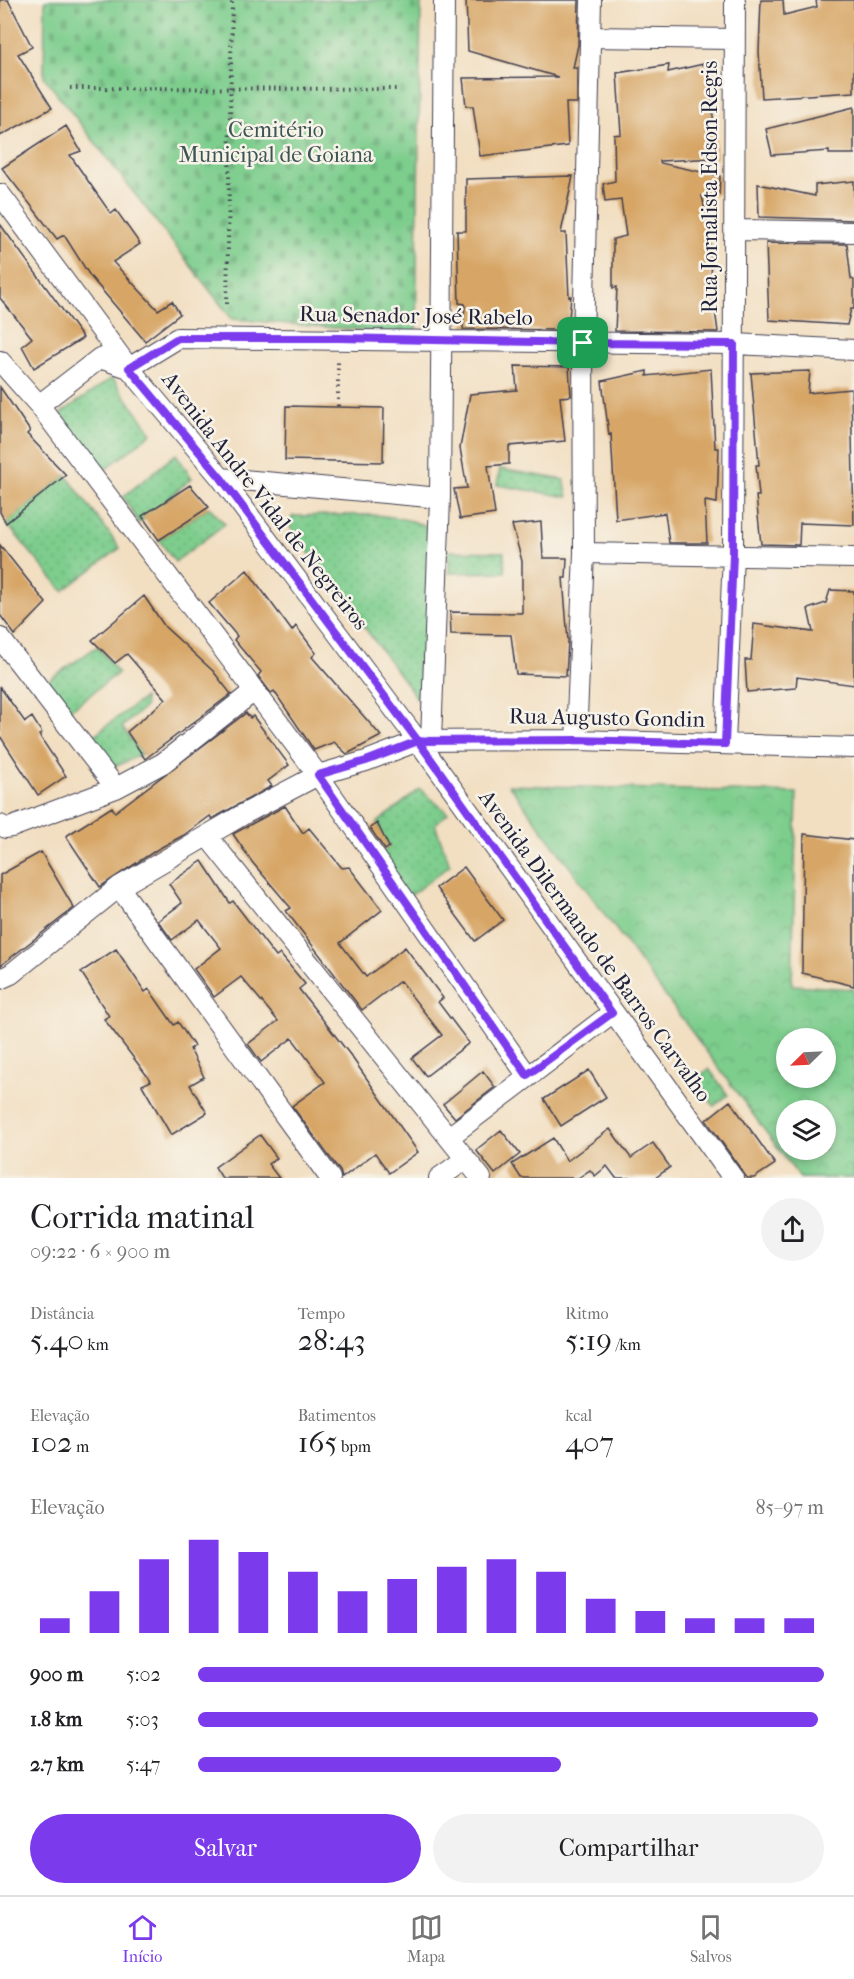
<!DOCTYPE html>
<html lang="pt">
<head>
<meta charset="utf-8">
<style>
	:root { --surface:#fff; --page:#f2f2f2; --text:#202124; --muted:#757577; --line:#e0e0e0; --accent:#7c3aed }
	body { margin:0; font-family:"IM FELL French Canon",serif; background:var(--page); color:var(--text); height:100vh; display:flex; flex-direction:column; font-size:22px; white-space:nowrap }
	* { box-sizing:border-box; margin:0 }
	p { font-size:20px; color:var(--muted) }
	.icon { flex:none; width:33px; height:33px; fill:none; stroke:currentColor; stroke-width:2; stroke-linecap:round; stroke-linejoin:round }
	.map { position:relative; height:1178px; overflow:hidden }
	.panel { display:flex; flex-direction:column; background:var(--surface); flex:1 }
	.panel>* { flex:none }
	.needle { width:39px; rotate:246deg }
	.fabs { position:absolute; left:776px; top:1028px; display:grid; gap:12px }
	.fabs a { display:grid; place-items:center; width:60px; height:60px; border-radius:50%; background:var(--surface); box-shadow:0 3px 9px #0003; font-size:30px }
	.pin { position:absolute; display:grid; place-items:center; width:51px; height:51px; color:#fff; margin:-26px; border-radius:12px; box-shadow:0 3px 9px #0006 }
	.round { display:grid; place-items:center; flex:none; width:63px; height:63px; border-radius:32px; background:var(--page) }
	.head { display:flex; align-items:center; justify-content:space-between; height:102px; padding:0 30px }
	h1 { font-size:33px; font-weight:600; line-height:45px }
	.metrics { display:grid; grid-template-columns:repeat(3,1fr); gap:9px; height:102px; padding:6px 30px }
	.metrics div { display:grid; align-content:center }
	.metrics b { font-size:30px; font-weight:600 }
	.metrics small { font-size:16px; font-weight:400 }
	.metrics p { font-size:16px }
	.chart { height:168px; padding:12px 30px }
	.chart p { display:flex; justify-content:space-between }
	.chart svg { width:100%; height:108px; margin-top:6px; stroke:var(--accent); stroke-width:6 }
	.action { display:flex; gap:12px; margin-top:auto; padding:12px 30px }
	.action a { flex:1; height:69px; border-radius:36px; background:var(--accent); color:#fff; font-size:24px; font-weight:600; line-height:69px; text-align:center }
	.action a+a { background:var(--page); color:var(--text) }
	ul { padding:0 30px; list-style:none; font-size:20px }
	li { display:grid; grid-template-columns:96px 72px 1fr; align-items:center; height:45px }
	li i { height:15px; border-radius:8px; background:var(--accent) }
	.tab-bar { display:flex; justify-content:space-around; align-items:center; height:84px; border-top:2px solid var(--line); background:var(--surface); font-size:16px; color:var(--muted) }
	.tab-bar a { display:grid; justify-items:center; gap:3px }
	.tab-bar .on { color:var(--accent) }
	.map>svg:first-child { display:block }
	.grass { fill:url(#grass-dots); stroke:#507864; stroke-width:1.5 }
	.cemetery { fill:url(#cemetery-stones); stroke:#507864; stroke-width:1.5 }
	.park { fill:url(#park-crowns); stroke:#507864; stroke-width:1.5; fill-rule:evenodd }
	.building { fill:#d7a666 }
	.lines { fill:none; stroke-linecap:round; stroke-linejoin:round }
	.minor-casing { stroke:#413e4f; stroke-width:22 }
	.path { stroke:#413e4f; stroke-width:4; stroke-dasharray:1.5 4.5; stroke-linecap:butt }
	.minor { stroke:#fff; stroke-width:20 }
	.route-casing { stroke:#fff; stroke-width:12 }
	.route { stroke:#7c3aed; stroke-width:8 }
	.labels { text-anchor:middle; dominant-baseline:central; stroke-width:5; stroke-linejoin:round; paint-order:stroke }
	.park-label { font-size:22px; fill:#3d5554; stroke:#f7f3e8 }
	.street-label { font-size:22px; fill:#22223b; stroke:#f7f3e8 }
</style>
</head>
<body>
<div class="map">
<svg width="854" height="1178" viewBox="0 0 854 1178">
	<defs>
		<pattern id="grass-dots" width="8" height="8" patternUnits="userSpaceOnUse" patternTransform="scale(1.5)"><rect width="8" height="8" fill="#7dcd8d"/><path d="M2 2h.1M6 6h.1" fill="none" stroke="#6cb07b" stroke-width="1.8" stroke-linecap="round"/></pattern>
		<pattern id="cemetery-stones" width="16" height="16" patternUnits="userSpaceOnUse" patternTransform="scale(1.5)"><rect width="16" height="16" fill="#7dcd8d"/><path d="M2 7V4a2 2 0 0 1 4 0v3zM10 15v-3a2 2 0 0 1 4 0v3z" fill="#6cb07b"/></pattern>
		<pattern id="park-crowns" width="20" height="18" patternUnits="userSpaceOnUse" patternTransform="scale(1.5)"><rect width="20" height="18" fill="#7dcd8d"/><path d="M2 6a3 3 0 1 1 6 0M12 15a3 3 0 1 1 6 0" fill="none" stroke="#6cb07b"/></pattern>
	</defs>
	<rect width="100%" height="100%" fill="#f7f3e8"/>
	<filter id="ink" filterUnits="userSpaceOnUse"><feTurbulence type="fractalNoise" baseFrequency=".0167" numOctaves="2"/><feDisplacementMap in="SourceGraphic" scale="12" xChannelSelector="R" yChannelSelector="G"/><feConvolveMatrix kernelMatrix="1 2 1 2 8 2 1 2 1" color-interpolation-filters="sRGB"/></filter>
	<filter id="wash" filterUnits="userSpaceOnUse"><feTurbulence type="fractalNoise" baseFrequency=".008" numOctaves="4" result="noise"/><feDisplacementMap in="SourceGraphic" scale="24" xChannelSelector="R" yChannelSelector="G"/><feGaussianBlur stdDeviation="1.35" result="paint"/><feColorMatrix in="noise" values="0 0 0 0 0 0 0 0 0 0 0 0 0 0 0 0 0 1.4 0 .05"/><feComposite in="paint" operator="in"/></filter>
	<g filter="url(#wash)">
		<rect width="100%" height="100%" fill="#f2dfc2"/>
		<!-- grass -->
		<path class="grass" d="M 112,378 L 152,433 L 102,472 L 60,414 Z
			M 176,454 L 192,478 L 139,523 L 123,497 Z
			M 500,469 L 564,480 L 568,497 L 497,485 Z
			M 66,475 L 120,548 L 63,591 L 6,523 Z
			M 209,507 L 225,524 L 175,562 L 159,540 Z
			M 293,516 C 339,516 393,508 434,530 L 424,708 L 288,524 Z
			M 449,551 L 504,552 L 505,572 L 449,573 Z
			M 98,646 L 118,673 L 61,717 L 38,687 Z
			M 144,698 L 145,707 L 122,727 L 142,754 L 104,772 L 82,744 Z
			M 420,789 L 448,813 L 435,824 L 450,865 L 407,898 L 377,856 L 389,847 L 377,823 Z
			M 709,1069 L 728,1095 L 714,1106 L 694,1080 Z"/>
		<!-- cemetery -->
		<path class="cemetery" d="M 45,0 L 421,0 L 416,335 L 232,319 L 44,77 Z"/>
		<!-- park -->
		<path class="park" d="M 509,785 L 797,793 L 792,985 L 854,989 L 854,1178 L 800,1178 ZM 786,1038 L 825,1038 L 825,1077 L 786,1077 ZM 786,1110 L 825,1110 L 825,1149 L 786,1149 Z"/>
		<g id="blocks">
			<!-- building -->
			<path class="building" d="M 0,0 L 8,0 L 32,47 L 18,54 L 52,108 L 0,136 Z
				M 466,0 L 579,0 L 578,45 L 573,68 L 577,68 L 577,103 L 566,103 L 568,146 L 480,156 L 473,106 L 466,106 L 463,78 L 558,77 L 468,51 Z
				M 761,0 L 783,0 L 784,15 L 817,7 L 816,0 L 854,0 L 854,92 L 762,98 L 759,52 Z
				M 708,63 L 717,158 L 660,161 L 660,163 L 720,176 L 719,194 L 702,196 L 710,234 L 712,288 L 718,332 L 615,331 L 617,287 L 613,288 L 613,239 L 626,236 L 621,200 L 605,202 L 603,184 L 615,181 L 614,135 L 621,134 L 617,73 L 669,65 L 668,72 Z
				M 854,107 L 854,154 L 829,154 L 829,151 L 772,155 L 766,129 Z
				M 66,126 L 81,151 L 70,155 L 111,214 L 116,210 L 140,244 L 113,262 L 158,310 L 172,301 L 180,314 L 145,341 L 90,276 L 64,235 L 57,239 L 2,168 Z
				M 573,176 L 561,233 L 566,233 L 569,297 L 571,296 L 568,330 L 463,329 L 465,304 L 459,303 L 457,231 L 466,231 L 466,179 Z
				M 854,181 L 854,220 L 759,217 L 758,184 L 815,196 L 815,185 Z
				M 0,224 L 83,338 L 34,368 L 22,346 L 32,338 L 0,298 Z
				M 766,243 L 847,244 L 851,279 L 854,280 L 854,309 L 851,309 L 847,325 L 769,320 Z
				M 515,366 L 569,367 L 571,396 L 560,397 L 565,441 L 509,446 L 509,464 L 488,466 L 495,514 L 460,519 L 454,489 L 467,488 L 460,448 L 470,394 L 517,390 Z
				M 711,369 L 715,448 L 719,448 L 717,503 L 705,501 L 707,543 L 669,543 L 665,513 L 616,520 L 611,434 L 609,435 L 602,381 L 647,371 L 647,376 Z
				M 810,371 L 808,393 L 851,389 L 854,525 L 800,523 L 799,545 L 761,544 L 756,496 L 759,496 L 756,465 L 759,465 L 751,373 Z
				M 0,387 L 30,431 L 27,434 L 66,475 L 6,523 L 0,512 Z
				M 286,406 L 384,408 L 383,462 L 285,460 Z
				M 190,485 L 209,507 L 159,540 L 142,516 Z
				M 541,522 L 543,558 L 567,558 L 566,578 L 563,578 L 568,641 L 566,676 L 516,674 L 511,635 L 451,634 L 450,612 L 522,613 L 522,561 L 512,525 Z
				M 0,545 L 46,603 L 15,635 L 0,615 Z
				M 247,570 L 292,631 L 296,626 L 316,653 L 312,657 L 381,736 L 347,754 L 334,742 L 314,750 L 274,691 L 271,693 L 258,676 L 261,672 L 234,640 L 237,636 L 209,603 Z
				M 830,590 L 854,591 L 854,685 L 797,677 L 796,688 L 747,692 L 745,660 L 751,660 L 754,624 L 813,632 L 808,609 L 826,603 Z
				M 144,596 L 165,627 L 213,671 L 231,694 L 145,759 L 127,732 L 166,699 L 127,654 L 115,663 L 92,640 Z
				M 0,687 L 25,722 L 32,717 L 42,733 L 39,735 L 66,776 L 38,795 L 0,736 Z
				M 246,713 L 250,718 L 253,716 L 289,765 L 268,781 L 272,786 L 212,819 L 210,816 L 184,835 L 158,849 L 100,887 L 66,836 L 112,807 L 115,812 Z
				M 285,806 L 303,833 L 309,828 L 342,868 L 349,867 L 382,910 L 340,943 L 366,977 L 405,947 L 443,998 L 438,1002 L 469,1043 L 426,1076 L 412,1058 L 442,1035 L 400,981 L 362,1010 L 286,911 L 291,908 L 252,862 L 233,834 Z
				M 377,823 L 389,847 L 385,850 L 370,828 Z
				M 804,834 L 854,840 L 854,986 L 802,973 Z
				M 41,852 L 74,908 L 0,966 L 0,875 Z
				M 202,861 L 230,903 L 233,901 L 276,957 L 280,954 L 305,984 L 299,989 L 351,1056 L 418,1152 L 389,1173 L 375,1153 L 342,1178 L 340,1171 L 292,1106 L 325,1082 L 292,1038 L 261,1062 L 248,1044 L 278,1021 L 241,977 L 214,997 L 194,969 L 221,948 L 199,920 L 172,940 L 158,921 L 182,903 L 169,884 Z
				M 464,867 L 503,920 L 475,941 L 436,888 Z
				M 116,949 L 145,992 L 149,989 L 174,1025 L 178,1022 L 194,1046 L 190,1049 L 204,1077 L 190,1085 L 207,1113 L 171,1135 L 142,1085 L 151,1081 L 104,1019 L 109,1016 L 81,972 Z
				M 589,1070 L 606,1097 L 561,1126 L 544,1099 Z
				M 483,1071 L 495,1087 L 455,1118 L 443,1104 Z
				M 730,1101 L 775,1164 L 754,1178 L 747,1178 L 706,1120 Z
				M 610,1129 L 631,1158 L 653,1143 L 670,1167 L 655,1178 L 616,1178 L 607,1166 L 595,1176 L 590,1170 L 578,1178 L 521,1178 L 512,1164 L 553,1138 L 567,1161 Z
				M 501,1130 L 520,1154 L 495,1174 L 476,1150 Z
				M 260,1135 L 277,1158 L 268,1164 L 279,1178 L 222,1178 L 215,1167 Z"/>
		</g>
	</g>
	<g filter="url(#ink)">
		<use href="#blocks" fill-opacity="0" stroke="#413e4f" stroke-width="1.5"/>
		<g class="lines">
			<!-- minor casing -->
			<g class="minor-casing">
				<path id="minor" d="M 591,37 L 733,39
					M 0,194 L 129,368 L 221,478 L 418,741 L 576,740 L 854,748
					M 736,230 L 854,232
					M 0,361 L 39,405 L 318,775 L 527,1075
					M 39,405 L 100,358 L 129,368 L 178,338 L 734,344 L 854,350
					M 221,478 L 440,498
					M 584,553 L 854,558
					M 0,638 L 116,788
					M 431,740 L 440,498 L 444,0
					M 576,740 L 584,553 L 583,343 L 591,0
					M 725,744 L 733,554 L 735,0
					M 0,825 L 6,828 L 12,827 L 116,788 L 163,763 L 254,691
					M 208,837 L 481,1178
					M 119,887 L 330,1178
					M 0,979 L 11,974 L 119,887 L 244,814 L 318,775 L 366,761 L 418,741 L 733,1178
					M 449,1137 L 612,1013
					M 439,1178 L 466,1159"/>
			</g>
			<!-- path -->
			<path class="path" d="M 70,88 L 399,89
				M 227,304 L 232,0
				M 338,406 L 338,359"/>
			<!-- minor -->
			<use href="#minor" class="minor"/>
		</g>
	</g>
	<g class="lines" filter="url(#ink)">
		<!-- route casing -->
		<g class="route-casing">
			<path id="route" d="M 583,343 L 339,338 L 178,338 L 129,368 L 221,478 L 418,741 L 366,761 L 318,775 L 527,1075 L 612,1013 L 418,741 L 576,740 L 725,744 L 733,554 L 734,344 L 583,343"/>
		</g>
		<!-- route -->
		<use href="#route" class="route"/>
	</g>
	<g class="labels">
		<!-- park labels -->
		<g class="park-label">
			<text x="276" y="130">Cemitério<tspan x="276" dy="25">Municipal de Goiana</tspan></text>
		</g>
		<!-- street labels -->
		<g class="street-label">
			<text transform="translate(710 187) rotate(-90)">Rua Jornalista Edson Regis</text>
			<text transform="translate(416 316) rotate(1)">Rua Senador José Rabelo</text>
			<text transform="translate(265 501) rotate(52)">Avenida Andre Vidal de Negreiros</text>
			<text transform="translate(607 718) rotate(1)">Rua Augusto Gondin</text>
			<text transform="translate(595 946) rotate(54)">Avenida Dilermando de Barros Carvalho</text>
		</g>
	</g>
</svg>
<div class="fabs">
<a><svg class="needle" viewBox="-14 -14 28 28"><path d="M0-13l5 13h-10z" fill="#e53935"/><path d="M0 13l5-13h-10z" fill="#757577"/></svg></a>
<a><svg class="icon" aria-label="layers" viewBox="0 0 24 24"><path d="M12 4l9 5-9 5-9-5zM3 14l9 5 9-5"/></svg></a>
</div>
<div class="pin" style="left:583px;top:343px;background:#1e9e55"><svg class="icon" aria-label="arrive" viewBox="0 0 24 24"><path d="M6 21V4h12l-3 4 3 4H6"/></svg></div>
</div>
<section class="panel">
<div class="head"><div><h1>Corrida matinal</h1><p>09:22 · 6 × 900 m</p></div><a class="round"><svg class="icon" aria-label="share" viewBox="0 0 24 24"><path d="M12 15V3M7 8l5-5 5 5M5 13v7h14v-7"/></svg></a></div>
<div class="metrics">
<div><p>Distância</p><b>5.40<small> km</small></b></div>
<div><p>Tempo</p><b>28:43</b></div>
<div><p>Ritmo</p><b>5:19<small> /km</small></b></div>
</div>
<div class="metrics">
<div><p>Elevação</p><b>102<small> m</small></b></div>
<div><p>Batimentos</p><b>165<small> bpm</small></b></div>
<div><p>kcal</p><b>407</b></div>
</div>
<div class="chart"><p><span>Elevação</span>85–97 m</p>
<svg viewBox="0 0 160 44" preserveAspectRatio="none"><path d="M5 44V38M15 44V27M25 44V14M35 44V6M45 44V11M55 44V19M65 44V27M75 44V22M85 44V17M95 44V14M105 44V19M115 44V30M125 44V35M135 44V38M145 44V38M155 44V38"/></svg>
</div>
<ul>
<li><b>900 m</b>5:02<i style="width:100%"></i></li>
<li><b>1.8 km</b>5:03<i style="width:99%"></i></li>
<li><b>2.7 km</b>5:47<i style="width:58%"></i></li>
</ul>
<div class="action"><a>Salvar</a><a>Compartilhar</a></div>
</section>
<nav class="tab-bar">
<a class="on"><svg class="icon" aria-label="home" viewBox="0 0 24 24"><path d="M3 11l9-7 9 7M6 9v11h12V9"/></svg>Início</a>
<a><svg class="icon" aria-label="map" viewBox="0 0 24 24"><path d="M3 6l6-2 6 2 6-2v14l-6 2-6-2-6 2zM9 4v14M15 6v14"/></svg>Mapa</a>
<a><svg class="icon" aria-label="saved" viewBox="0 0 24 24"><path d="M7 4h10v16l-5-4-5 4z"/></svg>Salvos</a>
</nav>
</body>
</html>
